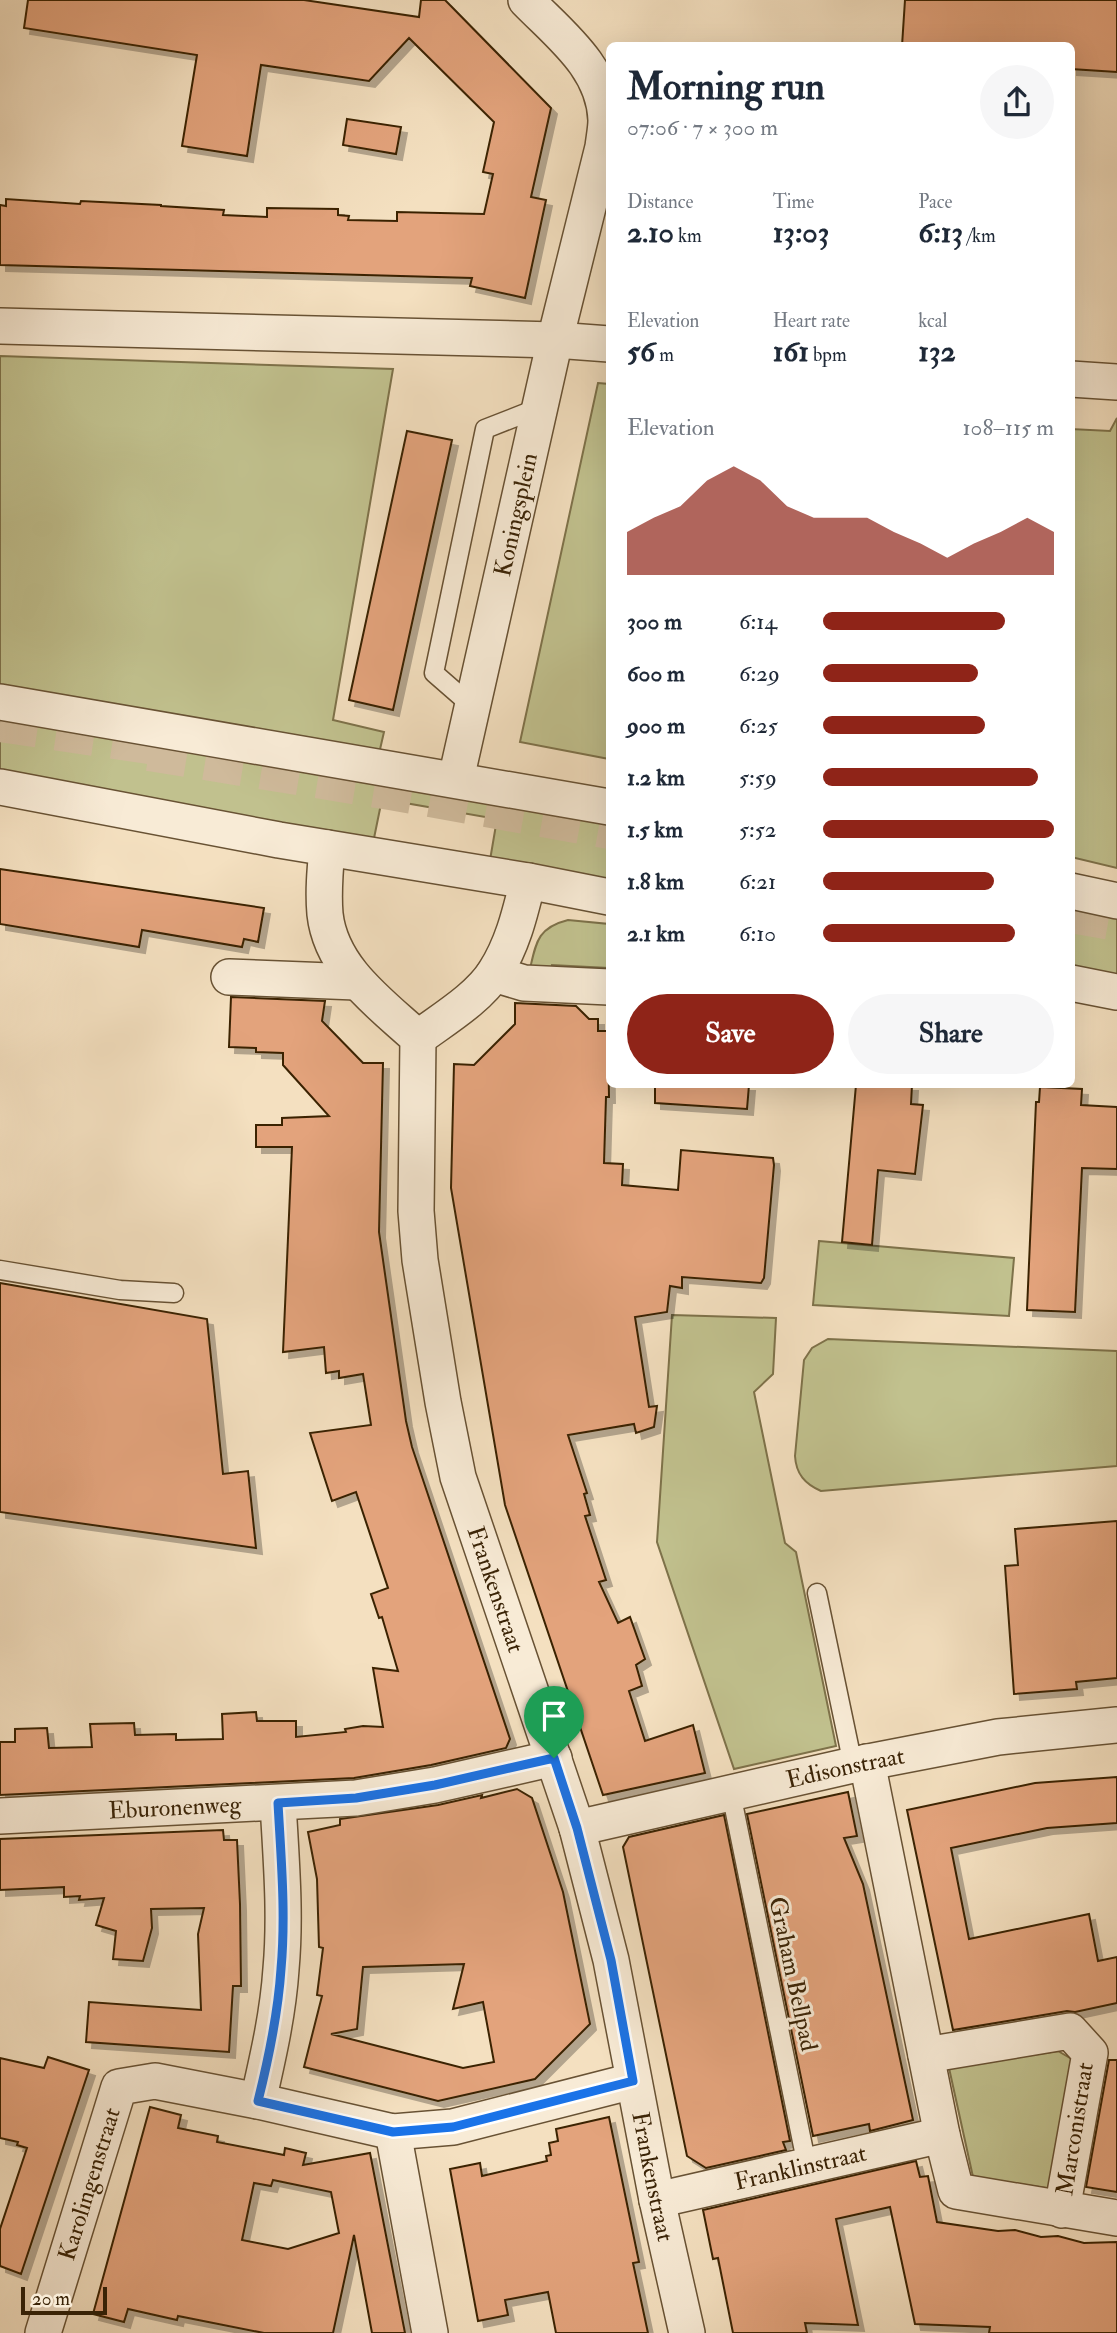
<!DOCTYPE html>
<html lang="en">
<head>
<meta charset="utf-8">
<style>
	:root { --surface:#fff; --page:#f6f6f7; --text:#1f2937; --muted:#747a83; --accent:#8f2418 }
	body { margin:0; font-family:"IM FELL Double Pica",serif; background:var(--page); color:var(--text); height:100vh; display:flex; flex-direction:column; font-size:26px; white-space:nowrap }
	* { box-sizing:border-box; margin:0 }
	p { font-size:23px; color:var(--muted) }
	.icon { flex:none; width:38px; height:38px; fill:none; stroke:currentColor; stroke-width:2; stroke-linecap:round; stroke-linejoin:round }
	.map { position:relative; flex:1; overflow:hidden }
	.details { position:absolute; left:606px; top:42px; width:469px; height:1046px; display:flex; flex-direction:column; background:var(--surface); border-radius:10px; box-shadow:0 7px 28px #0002 }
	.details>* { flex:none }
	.scale { position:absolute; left:21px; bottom:18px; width:86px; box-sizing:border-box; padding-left:7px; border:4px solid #3a2306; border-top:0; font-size:19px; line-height:24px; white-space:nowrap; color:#3a2306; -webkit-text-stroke:5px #f8ebd6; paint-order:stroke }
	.pin { position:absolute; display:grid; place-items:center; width:60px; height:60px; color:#fff; margin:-72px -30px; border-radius:50% 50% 50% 0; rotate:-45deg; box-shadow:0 0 7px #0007 }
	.pin .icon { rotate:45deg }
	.round { display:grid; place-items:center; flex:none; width:74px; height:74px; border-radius:37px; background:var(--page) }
	.headline { display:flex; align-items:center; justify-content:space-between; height:119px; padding:0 21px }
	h1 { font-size:38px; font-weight:800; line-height:52px }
	.metrics { display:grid; grid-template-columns:repeat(3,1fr); gap:10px; height:119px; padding:7px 21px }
	.metrics div { display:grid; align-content:center }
	.metrics b { font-size:30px; font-weight:800 }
	.metrics small { font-size:19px; font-weight:400 }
	.metrics p { font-size:19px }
	.chart { height:196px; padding:14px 21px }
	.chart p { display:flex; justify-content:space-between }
	.chart svg { width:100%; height:126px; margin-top:7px; fill:var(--accent); opacity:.7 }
	.cta { display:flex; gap:14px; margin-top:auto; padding:14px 21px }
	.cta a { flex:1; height:80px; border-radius:42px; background:var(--accent); color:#fff; font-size:28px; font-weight:800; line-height:80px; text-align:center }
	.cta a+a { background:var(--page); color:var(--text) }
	ul { padding:0 21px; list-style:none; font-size:23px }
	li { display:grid; grid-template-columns:112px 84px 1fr; align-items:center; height:52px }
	li i { height:18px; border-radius:9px; background:var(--accent) }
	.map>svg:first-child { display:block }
	.green { fill:#c1c18e; stroke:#7e724a; stroke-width:2 }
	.building { fill:#e3a37b; stroke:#3a2306; stroke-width:2; fill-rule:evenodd; filter:url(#shadow) }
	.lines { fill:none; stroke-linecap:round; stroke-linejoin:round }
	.highway-tunnel { stroke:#cfba9b; stroke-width:38; stroke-dasharray:38 19; stroke-linecap:butt }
	.lane-casing { stroke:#685234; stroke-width:21 }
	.street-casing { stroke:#685234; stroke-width:38 }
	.lane { stroke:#f8ebd6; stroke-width:18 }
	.street { stroke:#f8ebd6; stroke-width:35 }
	.route-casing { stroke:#fff; stroke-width:14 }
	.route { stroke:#1a73e8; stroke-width:9 }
	.labels { text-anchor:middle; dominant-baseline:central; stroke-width:6; stroke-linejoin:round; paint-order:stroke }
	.street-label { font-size:24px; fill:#3a2306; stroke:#f8ebd6 }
</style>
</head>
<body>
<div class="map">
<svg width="1117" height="2333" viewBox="0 0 1117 2333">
	<defs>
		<filter id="shadow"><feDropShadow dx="6" dy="6" stdDeviation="0" flood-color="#0004"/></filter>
	</defs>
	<rect width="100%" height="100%" fill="#f4e0c0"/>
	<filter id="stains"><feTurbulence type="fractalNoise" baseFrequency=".00286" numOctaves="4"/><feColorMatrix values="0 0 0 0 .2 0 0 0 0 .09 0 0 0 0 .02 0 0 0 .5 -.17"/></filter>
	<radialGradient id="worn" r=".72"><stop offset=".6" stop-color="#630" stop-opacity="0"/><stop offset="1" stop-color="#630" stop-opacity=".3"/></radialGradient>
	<!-- green -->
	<path class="green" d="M 0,356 L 393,369 L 333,720 L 384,732 L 378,758 L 0,690 Z
		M 598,383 L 609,384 L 609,759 L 520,742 Z
		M 1117,418 L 1117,868 L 1071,857 L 1071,429 L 1110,431 Z
		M 0,709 L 609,817 L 609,887 L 489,866 L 497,819 L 382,799 L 372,848 L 0,780 Z
		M 1071,902 L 1117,911 L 1117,983 L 1071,973 Z
		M 568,920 L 609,924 L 609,968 L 552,965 L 551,974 L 529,973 C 536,944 536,928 568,920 Z
		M 819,1241 L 1014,1258 L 1009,1316 L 813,1305 Z
		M 672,1315 L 776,1318 L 773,1374 L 754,1392 L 785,1543 L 796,1552 L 836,1746 L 734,1769 L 657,1542 Z
		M 828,1339 L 1117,1351 L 1117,1466 L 821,1491 C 805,1484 796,1474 795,1456 L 804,1360 L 812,1348 Z
		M 1058,2051 L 1075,2061 L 1053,2189 L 973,2177 L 949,2068 Z"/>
	<!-- building -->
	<path class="building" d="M 28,0 L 304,0 L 419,17 L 421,0 L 445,0 L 551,108 L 531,197 L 546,200 L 525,298 L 470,286 L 472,278 L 0,265 L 0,205 L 6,206 L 6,199 L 80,204 L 81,201 L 161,205 L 161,206 L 224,210 L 223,215 L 267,217 L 267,208 L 338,209 L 338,215 L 349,216 L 348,220 L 397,221 L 397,212 L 484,214 L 493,174 L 483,172 L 494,122 L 409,38 L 369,81 L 261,65 L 247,156 L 182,146 L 197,55 L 24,28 Z
		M 905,0 L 1117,0 L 1117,72 L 1071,69 L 1071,46 L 902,46 Z
		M 347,119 L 401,127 L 396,154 L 343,145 Z
		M 407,431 L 452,440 L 393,710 L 349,700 Z
		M 0,869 L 264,908 L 258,942 L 244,939 L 242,947 L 142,930 L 139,947 L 0,924 Z
		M 231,997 L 325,1001 L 322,1021 L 363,1063 L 383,1063 L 379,1232 L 406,1421 L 412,1447 L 510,1739 L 506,1748 L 431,1765 L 354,1778 L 0,1795 L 0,1742 L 15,1742 L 15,1729 L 47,1728 L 49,1748 L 92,1747 L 90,1724 L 134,1723 L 135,1735 L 176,1734 L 176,1740 L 223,1739 L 222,1714 L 256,1712 L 257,1721 L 296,1721 L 296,1737 L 346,1732 L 345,1729 L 363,1726 L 383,1727 L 373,1668 L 398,1671 L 382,1617 L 379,1618 L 371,1594 L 388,1588 L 356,1492 L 332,1501 L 310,1433 L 371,1425 L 363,1374 L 339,1378 L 339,1371 L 326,1373 L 324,1347 L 283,1352 L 292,1147 L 256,1147 L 256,1125 L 282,1125 L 282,1118 L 329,1116 L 283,1065 L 283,1053 L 256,1052 L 256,1048 L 229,1047 Z
		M 515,1003 L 576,1006 L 589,1019 L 598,1019 L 598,1031 L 608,1031 L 609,1097 L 606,1097 L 604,1163 L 623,1164 L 622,1185 L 678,1190 L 681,1150 L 773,1158 L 774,1165 L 764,1278 L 761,1283 L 682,1277 L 682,1288 L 670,1286 L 667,1312 L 635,1317 L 649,1407 L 657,1406 L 654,1427 L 636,1433 L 634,1424 L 568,1435 L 587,1493 L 584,1494 L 590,1515 L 585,1516 L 606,1580 L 599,1582 L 618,1623 L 630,1617 L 645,1659 L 636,1665 L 642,1686 L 629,1691 L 645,1741 L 693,1725 L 705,1773 L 603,1795 L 505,1505 L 451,1188 L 454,1064 L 474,1065 L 515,1024 Z
		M 655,1085 L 749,1085 L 747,1109 L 655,1103 Z
		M 856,1085 L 912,1085 L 911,1104 L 923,1105 L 915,1174 L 878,1170 L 872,1245 L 842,1242 Z
		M 1040,1087 L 1082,1089 L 1081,1105 L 1117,1107 L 1117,1169 L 1082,1168 L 1075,1312 L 1027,1310 L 1036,1102 L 1039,1102 Z
		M 0,1283 L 207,1319 L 223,1474 L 248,1471 L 256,1548 L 0,1512 Z
		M 1117,1521 L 1117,1678 L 1076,1682 L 1077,1689 L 1014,1694 L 1005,1566 L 1018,1565 L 1015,1529 Z
		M 1117,1777 L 1117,1823 L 1047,1828 L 951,1848 L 969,1939 L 1089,1914 L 1098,1961 L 1117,1957 L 1117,2003 L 1075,2012 L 1067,2011 L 953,2030 L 907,1810 L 1035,1783 Z
		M 517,1789 L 532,1798 L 563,1892 L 590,2024 L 535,2079 L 438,2101 L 304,2067 L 322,1996 L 317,1995 L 323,1948 L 319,1947 L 317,1879 L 308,1832 L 340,1825 L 340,1819 L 438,1805 L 482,1795 L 481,1798 ZM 464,1964 L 453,2009 L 483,2002 L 494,2062 L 463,2068 L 331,2034 L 357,2029 L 363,1967 Z
		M 848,1792 L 857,1836 L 844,1838 L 863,1884 L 913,2120 L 870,2131 L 869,2124 L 813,2136 L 747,1814 Z
		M 724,1815 L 790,2141 L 783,2142 L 786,2150 L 706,2168 L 687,2156 L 623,1847 L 629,1837 Z
		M 223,1830 L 224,1840 L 237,1840 L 240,1904 L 241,1986 L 233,1986 L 229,2052 L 86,2042 L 89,2002 L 201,2010 L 198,1934 L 204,1908 L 151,1909 L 152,1928 L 143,1961 L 113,1959 L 116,1931 L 96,1925 L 104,1898 L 79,1900 L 80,1896 L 64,1897 L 64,1887 L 0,1890 L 0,1839 Z
		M 48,2057 L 89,2070 L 21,2274 L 0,2266 L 0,2229 L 27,2148 L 17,2145 L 18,2142 L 0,2138 L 0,2058 L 44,2068 Z
		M 1109,2060 L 1117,2060 L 1117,2192 L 1086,2187 Z
		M 150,2107 L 181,2115 L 178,2128 L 218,2136 L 217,2142 L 284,2155 L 285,2148 L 306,2153 L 303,2165 L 370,2153 L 405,2333 L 372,2333 L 354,2235 L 333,2333 L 264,2333 L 178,2316 L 177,2320 L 128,2309 L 124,2322 L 93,2314 ZM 273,2180 L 331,2192 L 339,2233 L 288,2249 L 242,2240 L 254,2183 L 271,2186 Z
		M 609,2117 L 639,2262 L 633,2263 L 648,2333 L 556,2333 L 548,2292 L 505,2300 L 508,2315 L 478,2321 L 450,2169 L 480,2163 L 482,2176 L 547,2161 L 546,2156 L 551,2155 L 549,2143 L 558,2141 L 556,2129 Z
		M 916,2161 L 920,2177 L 928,2176 L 937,2222 L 998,2231 L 1015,2230 L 1041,2237 L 1058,2236 L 1084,2243 L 1117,2242 L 1117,2333 L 989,2333 L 990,2327 L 915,2324 L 890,2207 L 836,2219 L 858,2325 L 805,2323 L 807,2333 L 733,2333 L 718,2258 L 713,2259 L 703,2210 Z"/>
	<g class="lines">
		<!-- highway-tunnel -->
		<path class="highway-tunnel" d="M 0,723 L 176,749
			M 149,752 L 390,791 L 609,830
			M 1071,914 L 1117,922"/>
		<!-- lane casing -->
		<g class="lane-casing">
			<path id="lane" d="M 473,707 L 434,673 L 485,429 L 541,407
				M 0,1270 L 120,1290 L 174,1293
				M 817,1593 L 853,1765
				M 731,1793 L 807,2166"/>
		</g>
		<!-- street casing -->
		<g class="street-casing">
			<g id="street">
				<path d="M 0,326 L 555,340 L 609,344"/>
				<path d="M 1071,379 L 1117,382"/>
				<path d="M 0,702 L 609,807"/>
				<path id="s1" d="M 456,779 L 555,340 L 603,147 C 604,138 606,129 606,120 C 604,67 560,35 526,0"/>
				<path d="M 0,787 L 279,840 L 528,881 L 609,897"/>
				<path id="s2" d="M 327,848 C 325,870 323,892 325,914 C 331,969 380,1003 418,1038 L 416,1211 L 420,1260 L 443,1402 L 458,1477 L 577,1828 L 611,1960 L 657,2200 L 687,2333"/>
				<path d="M 1071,891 L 1117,901"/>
				<path d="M 494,974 L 524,983 L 609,987"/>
				<path d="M 229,977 L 356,982"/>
				<path d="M 1071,983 L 1117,992"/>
				<path d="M 418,1038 C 442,1020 479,998 495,972 C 513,944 520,913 528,881"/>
				<path d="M 867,1762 L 942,2135 L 956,2191 L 1117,2218"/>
				<path id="s3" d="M 0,1816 L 356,1798 L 435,1785 L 554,1758"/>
				<path id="s4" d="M 577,1828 L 853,1765 L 998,1737 L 1117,1725"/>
				<path d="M 926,2055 L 1070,2031 L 1090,2053 L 1062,2210"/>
				<path d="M 258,2101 C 268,2057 278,2014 281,1969 C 286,1914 281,1858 278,1803"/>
				<path d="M 393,2132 L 430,2333"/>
				<path id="s5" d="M 657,2200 L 942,2135"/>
				<path id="s6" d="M 43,2333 L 119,2087 L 155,2081 L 258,2101 L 393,2132 L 453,2127 L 633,2081"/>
			</g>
		</g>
		<!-- lane -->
		<use href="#lane" class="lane"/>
		<!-- street -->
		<use href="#street" class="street"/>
	</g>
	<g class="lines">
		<!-- route casing -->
		<g class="route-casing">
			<path id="route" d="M 554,1758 L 577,1828 L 611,1960 L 633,2081 L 453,2127 L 393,2132 L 258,2101 C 269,2057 278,2014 281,1969 C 286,1914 281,1858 278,1803 L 356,1798 L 435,1785 Z"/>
		</g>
		<!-- route -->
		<use href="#route" class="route"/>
	</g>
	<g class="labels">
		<!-- street labels -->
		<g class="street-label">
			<text stroke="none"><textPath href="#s1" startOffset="271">Koningsplein</textPath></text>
			<text stroke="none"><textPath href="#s2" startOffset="786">Frankenstraat</textPath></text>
			<text stroke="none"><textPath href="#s4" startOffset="275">Edisonstraat</textPath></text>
			<text stroke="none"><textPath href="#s3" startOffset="175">Eburonenweg</textPath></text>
			<text transform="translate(793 1974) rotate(78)">Graham Bellpad</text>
			<text transform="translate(1075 2129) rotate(-81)">Marconistraat</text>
			<text stroke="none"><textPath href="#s5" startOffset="147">Franklinstraat</textPath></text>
			<text stroke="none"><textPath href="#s2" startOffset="1395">Frankenstraat</textPath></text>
			<text stroke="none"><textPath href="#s6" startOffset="156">Karolingenstraat</textPath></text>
		</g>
	</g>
	<rect width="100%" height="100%" filter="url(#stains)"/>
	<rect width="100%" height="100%" fill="url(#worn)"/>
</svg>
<div class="scale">20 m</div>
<div class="pin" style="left:554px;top:1758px;background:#1e9e55"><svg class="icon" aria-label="arrive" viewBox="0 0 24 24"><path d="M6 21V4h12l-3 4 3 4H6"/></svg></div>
<section class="details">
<div class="headline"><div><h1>Morning run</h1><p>07:06 · 7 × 300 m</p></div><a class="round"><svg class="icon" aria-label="share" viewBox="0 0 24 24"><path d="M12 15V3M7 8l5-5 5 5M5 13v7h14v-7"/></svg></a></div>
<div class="metrics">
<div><p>Distance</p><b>2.10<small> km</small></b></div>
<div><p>Time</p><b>13:03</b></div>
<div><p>Pace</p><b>6:13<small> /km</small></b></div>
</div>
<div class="metrics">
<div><p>Elevation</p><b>56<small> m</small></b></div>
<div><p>Heart rate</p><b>161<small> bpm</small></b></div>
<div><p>kcal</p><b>132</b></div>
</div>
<div class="chart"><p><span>Elevation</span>108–115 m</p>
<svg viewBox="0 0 160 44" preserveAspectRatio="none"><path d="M0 44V29L10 24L20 20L30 11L40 6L50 11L60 20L70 24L80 24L90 24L100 29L110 33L120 38L130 33L140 29L150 24L160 29V44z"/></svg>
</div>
<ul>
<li><b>300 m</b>6:14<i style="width:79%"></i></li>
<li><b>600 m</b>6:29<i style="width:67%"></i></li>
<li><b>900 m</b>6:25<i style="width:70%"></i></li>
<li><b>1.2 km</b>5:59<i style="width:93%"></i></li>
<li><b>1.5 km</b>5:52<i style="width:100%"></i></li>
<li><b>1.8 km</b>6:21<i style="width:74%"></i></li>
<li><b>2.1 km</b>6:10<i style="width:83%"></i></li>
</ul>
<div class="cta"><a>Save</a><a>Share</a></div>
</section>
</div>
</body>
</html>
